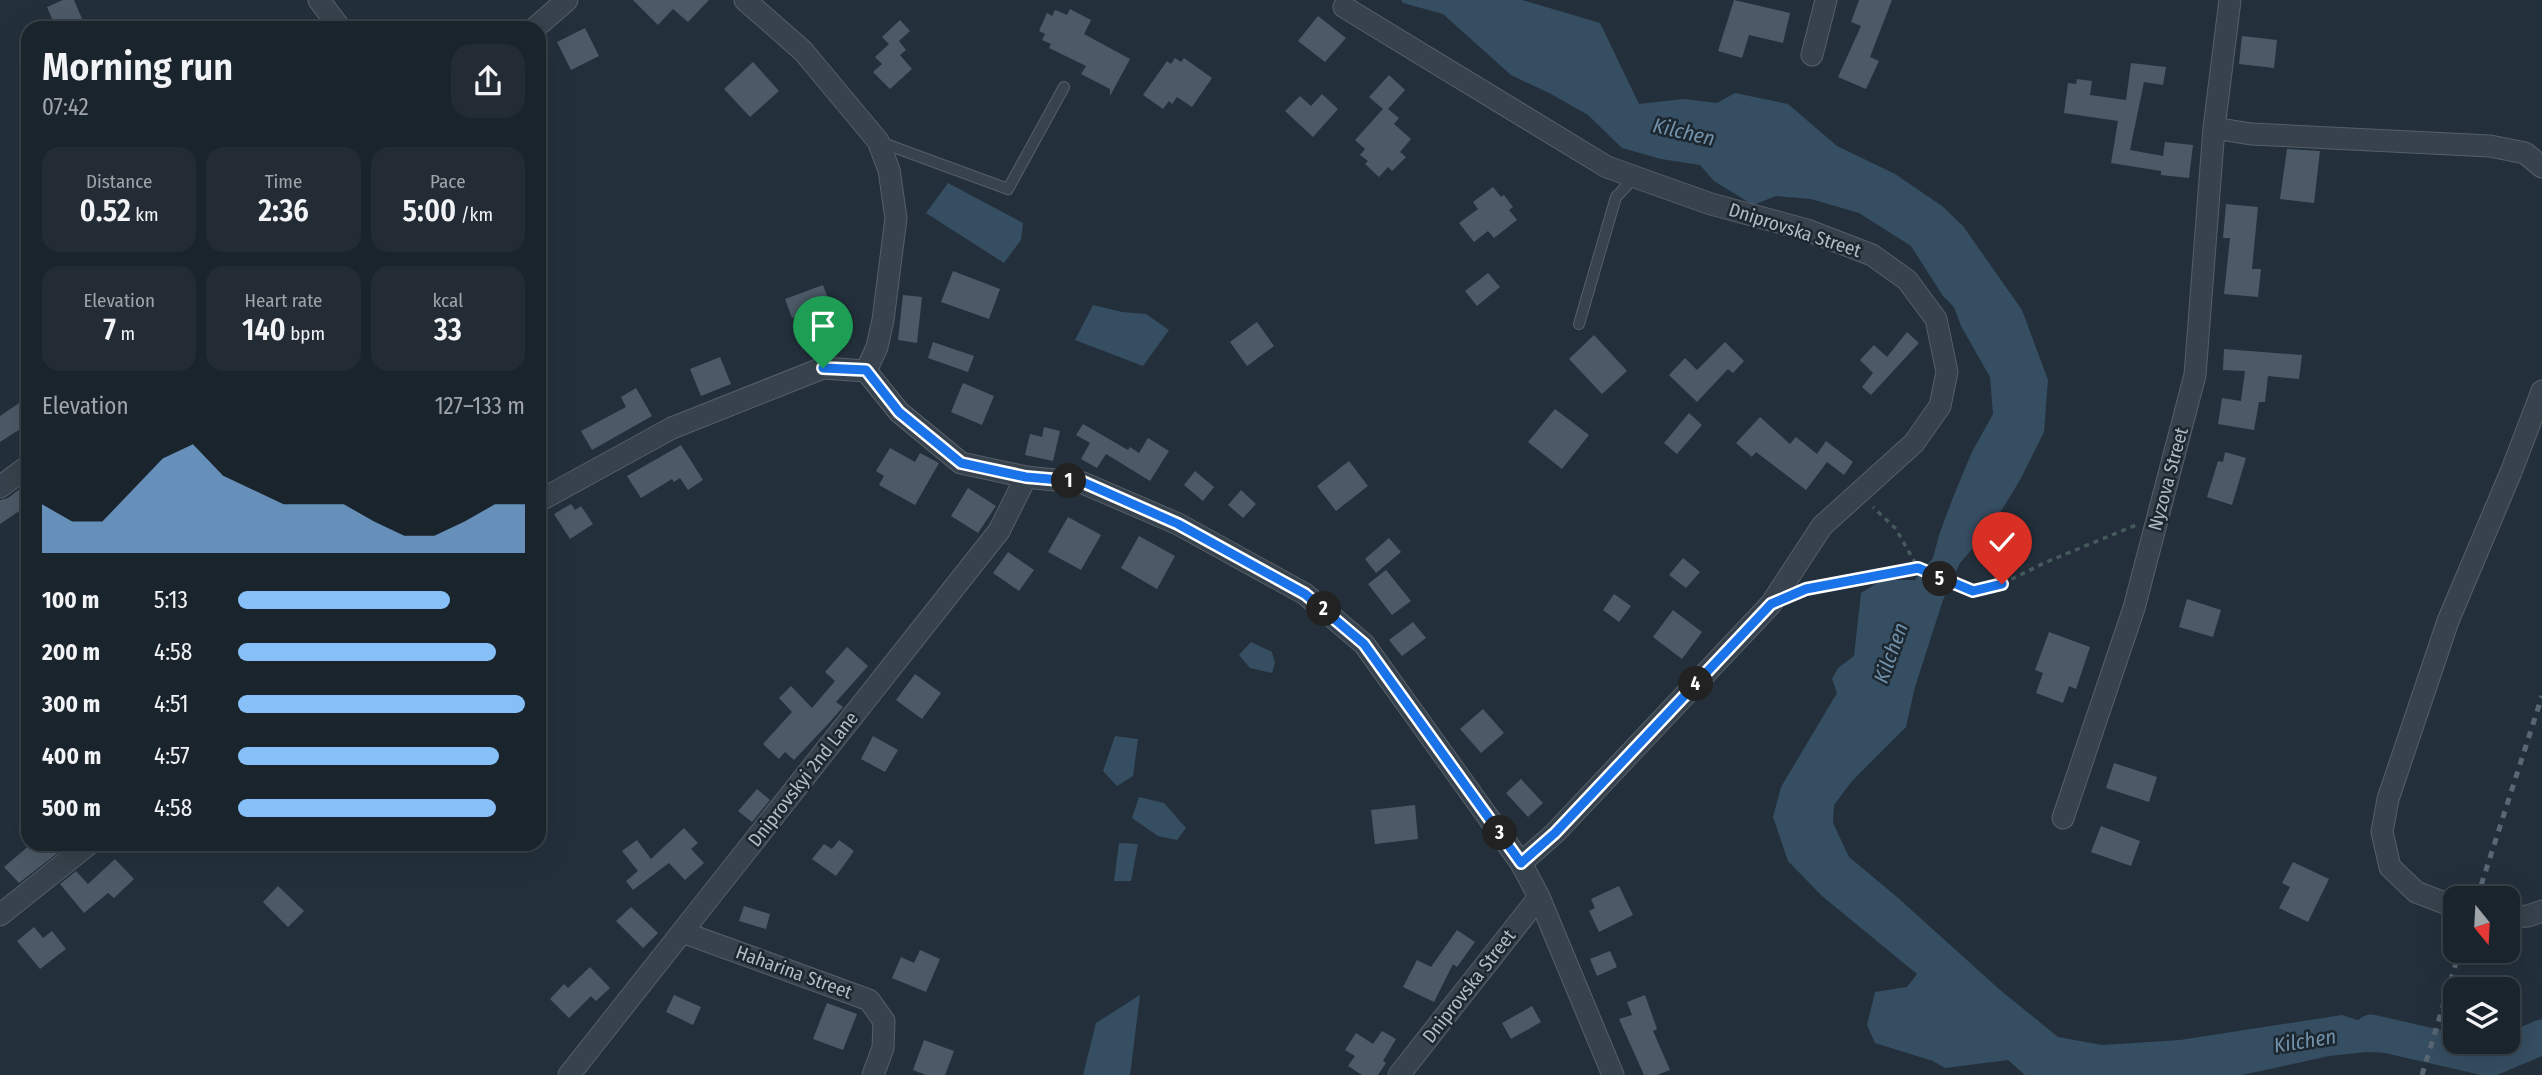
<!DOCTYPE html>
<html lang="en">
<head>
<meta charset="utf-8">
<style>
	:root { --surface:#1a242c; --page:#232c34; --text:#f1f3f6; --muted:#9fa4a9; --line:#384148; --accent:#87bff7 }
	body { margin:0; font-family:"Fira Sans Condensed",sans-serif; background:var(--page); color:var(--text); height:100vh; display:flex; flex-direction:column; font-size:26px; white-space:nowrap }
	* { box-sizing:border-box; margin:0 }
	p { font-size:23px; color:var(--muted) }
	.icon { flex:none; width:38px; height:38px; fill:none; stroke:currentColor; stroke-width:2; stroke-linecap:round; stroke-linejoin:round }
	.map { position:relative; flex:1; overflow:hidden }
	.panel { position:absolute; left:21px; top:21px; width:525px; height:830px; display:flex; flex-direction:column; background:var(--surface); border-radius:21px; box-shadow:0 7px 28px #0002,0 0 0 2px var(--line) }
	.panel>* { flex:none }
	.needle { width:46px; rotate:162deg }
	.buttons { position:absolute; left:2443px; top:886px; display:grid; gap:14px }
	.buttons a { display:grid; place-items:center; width:77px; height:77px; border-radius:14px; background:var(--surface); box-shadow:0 7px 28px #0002,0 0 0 2px var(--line); font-size:35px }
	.pin { position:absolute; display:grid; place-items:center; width:60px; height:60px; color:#fff; margin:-72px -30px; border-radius:50% 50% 50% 0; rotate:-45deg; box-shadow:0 0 7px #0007 }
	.pin .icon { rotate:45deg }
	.km { position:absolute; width:35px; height:35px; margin:-18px; border-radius:50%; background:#222; color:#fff; font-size:19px; line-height:35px; text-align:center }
	.round { display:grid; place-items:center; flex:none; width:74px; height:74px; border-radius:21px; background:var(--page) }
	.overview { display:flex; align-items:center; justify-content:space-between; height:119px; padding:0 21px }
	h1 { font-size:38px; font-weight:600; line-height:52px }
	.metrics { display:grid; grid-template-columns:repeat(3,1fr); gap:10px; height:119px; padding:7px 21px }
	.metrics div { display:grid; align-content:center; border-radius:18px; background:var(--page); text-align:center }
	.metrics b { font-size:30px; font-weight:600 }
	.metrics small { font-size:19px; font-weight:400 }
	.metrics p { font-size:19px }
	.chart { height:196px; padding:14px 21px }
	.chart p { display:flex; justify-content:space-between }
	.chart svg { width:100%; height:126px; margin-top:7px; fill:var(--accent); opacity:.7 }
	ul { padding:0 21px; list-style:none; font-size:23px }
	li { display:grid; grid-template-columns:112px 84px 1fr; align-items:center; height:52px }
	li i { height:18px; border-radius:9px; background:var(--accent) }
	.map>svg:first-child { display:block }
	.water { fill:#364e62 }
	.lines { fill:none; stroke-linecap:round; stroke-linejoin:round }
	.river { stroke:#364e62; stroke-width:35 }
	.building { fill:#4c5a67 }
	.lane-casing { stroke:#555f69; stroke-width:12 }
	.street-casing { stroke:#555f69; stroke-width:23 }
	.path { stroke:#455b5b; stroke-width:3.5; stroke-dasharray:5 5; stroke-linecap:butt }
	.lane { stroke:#37424c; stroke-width:10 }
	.street { stroke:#37424c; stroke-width:21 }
	.rail { stroke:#596673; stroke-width:5; stroke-dasharray:7 7; stroke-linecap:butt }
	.route-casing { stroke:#fff; stroke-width:14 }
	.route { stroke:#1a73e8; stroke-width:9 }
	.labels { text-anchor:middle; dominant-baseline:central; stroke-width:5; stroke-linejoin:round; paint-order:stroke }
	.street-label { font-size:19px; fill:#b2bcc7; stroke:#1c2730 }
	.water-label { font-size:21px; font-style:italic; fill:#7291aa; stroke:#1c2730 }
</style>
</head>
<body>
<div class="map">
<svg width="2542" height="1075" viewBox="0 0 2542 1075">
	<rect width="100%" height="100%" fill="#23303b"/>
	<!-- water -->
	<path class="water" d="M 1401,0 L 1522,0 L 1600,23 L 1639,104 L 1683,99 L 1717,103 L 1735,93 L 1788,104 L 1837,146 L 1895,174 L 1942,206 L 1963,226 L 2022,310 L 2048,380 L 2044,432 L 2020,480 L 1992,526 L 1960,563 L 1943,600 L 1915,687 L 1906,727 L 1852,781 L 1834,805 L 1833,823 L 1849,857 L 1897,897 L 1999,989 L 2058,1037 L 2102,1045 L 2180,1040 L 2342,1015 L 2391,1031 L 2420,1028 L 2417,1043 L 2400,1053 L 2366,1052 L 2329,1056 L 2242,1075 L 2025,1075 L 2008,1060 L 1945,1068 L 1933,1061 L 1875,1043 L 1867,1025 L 1875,992 L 1907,987 L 1917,974 L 1822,896 L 1788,861 L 1773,817 L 1781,787 L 1837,693 L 1832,679 L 1838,668 L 1854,656 L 1861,593 L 1882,580 L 1915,580 L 1933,558 L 1939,535 L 1954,495 L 1972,452 L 1993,414 L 1990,377 L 1961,326 L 1954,307 L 1943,296 L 1911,246 L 1859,213 L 1811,199 L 1776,196 L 1753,205 L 1714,181 L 1700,165 L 1661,159 L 1622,148 L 1588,115 L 1551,94 L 1511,75 L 1443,14 L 1403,3 Z
		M 948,183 L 1023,223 L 1021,240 L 1004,263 L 926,213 Z
		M 1093,305 L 1122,312 L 1146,314 L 1169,330 L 1143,366 L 1075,340 Z
		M 1251,642 L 1272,652 L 1275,663 L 1272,673 L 1250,668 L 1239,655 Z
		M 1115,736 L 1138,739 L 1133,776 L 1117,786 L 1103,771 Z
		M 1139,797 L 1164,803 L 1186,828 L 1177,840 L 1158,836 L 1132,818 Z
		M 1119,843 L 1138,844 L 1131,881 L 1114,881 Z
		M 1140,995 L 1130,1075 L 1083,1075 L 1096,1023 Z"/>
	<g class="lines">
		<!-- river -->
		<path class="river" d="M 2371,1032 L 2490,1059 L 2542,1037"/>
	</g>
	<!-- building -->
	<path class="building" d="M 63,0 L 74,0 L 86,28 L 56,28 L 47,7 Z
		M 633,0 L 709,0 L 688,22 L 673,9 L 658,25 Z
		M 1734,0 L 1790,13 L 1783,43 L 1749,35 L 1742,58 L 1718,51 Z
		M 1859,0 L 1892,0 L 1870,57 L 1879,61 L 1866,89 L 1838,77 L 1861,26 L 1851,22 Z
		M 1070,9 L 1091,20 L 1084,34 L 1130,59 L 1110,96 L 1110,89 L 1081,74 L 1086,66 L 1049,48 L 1051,44 L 1042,40 L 1045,34 L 1039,31 L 1047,13 L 1052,16 L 1055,10 L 1067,15 Z
		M 1318,16 L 1346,38 L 1325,62 L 1298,41 Z
		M 900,20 L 910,31 L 899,41 L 906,50 L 900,55 L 912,69 L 890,89 L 873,72 L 882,64 L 875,57 L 889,44 L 882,37 Z
		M 585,28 L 599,56 L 571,70 L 557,42 Z
		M 2242,36 L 2277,40 L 2274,68 L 2239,64 Z
		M 1175,58 L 1181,62 L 1184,58 L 1212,78 L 1192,107 L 1177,97 L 1172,104 L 1169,101 L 1163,109 L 1143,95 L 1167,61 L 1171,64 Z
		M 753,62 L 779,91 L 750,117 L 724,89 Z
		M 2131,63 L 2166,67 L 2163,85 L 2144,82 L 2130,150 L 2163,156 L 2165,142 L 2193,145 L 2189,178 L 2161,175 L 2161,171 L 2111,163 L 2118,121 L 2064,113 L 2068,83 L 2076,84 L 2077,79 L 2092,81 L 2090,95 L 2126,100 Z
		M 1389,75 L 1405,90 L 1388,109 L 1399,118 L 1394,124 L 1411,139 L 1400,152 L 1406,157 L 1392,171 L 1388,167 L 1379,177 L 1365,164 L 1368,161 L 1360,155 L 1365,149 L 1355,140 L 1383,109 L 1369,97 Z
		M 1322,94 L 1338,109 L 1313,137 L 1285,111 L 1300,96 L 1311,106 Z
		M 2287,149 L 2320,151 L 2314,203 L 2280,199 Z
		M 1493,187 L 1501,197 L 1504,195 L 1513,207 L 1509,210 L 1517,220 L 1494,238 L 1488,231 L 1474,242 L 1459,223 L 1478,209 L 1473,202 Z
		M 2226,204 L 2258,207 L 2252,269 L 2261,269 L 2258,297 L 2224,294 L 2230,238 L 2223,238 Z
		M 953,271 L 1000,289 L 989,319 L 941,302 Z
		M 1488,273 L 1500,287 L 1477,306 L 1465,291 Z
		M 823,285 L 830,304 L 792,318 L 785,299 Z
		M 903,295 L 922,297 L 917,343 L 898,340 Z
		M 1257,322 L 1274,346 L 1247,366 L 1230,342 Z
		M 1907,332 L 1919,343 L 1871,395 L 1862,387 L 1873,373 L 1860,360 L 1874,345 L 1887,357 Z
		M 1594,335 L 1627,371 L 1602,394 L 1569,359 Z
		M 933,342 L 974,356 L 968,372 L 928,358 Z
		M 1725,342 L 1744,361 L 1733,373 L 1728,369 L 1697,402 L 1669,375 L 1685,358 L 1697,370 Z
		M 2224,349 L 2302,355 L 2299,379 L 2268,376 L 2265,402 L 2259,402 L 2254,430 L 2218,424 L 2222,398 L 2241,401 L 2245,371 L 2223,370 Z
		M 720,357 L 731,384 L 701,396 L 690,369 Z
		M 963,383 L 994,396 L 982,425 L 951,412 Z
		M 636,388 L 652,416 L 592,450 L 581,431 L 626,407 L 621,397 Z
		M 28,397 L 28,424 L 0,442 L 0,416 Z
		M 1555,409 L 1589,435 L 1562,469 L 1528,442 Z
		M 1689,413 L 1702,425 L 1677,454 L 1664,443 Z
		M 1760,417 L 1790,444 L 1796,437 L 1817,454 L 1826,441 L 1853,462 L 1844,475 L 1827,462 L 1806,490 L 1756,452 L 1752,457 L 1736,443 Z
		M 1083,424 L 1128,450 L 1130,447 L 1139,453 L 1148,438 L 1169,451 L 1150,481 L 1106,454 L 1097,468 L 1081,459 L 1090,443 L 1076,435 Z
		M 1044,427 L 1060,431 L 1053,461 L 1025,455 L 1030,434 L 1042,437 Z
		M 681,445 L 703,480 L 688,490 L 680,478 L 674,482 L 672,479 L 641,498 L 627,476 Z
		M 890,448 L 915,462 L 920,453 L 939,463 L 915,505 L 879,485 L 884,476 L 876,471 Z
		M 2225,452 L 2246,458 L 2232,505 L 2207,497 L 2218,461 L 2223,462 Z
		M 1349,461 L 1368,486 L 1336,511 L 1317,486 Z
		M 1195,471 L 1214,487 L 1203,501 L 1184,485 Z
		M 21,488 L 28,499 L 28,505 L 0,524 L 0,500 L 8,498 Z
		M 968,488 L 996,506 L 978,533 L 951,516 Z
		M 1241,490 L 1256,504 L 1243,518 L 1228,505 Z
		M 571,504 L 575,510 L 581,506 L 593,524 L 570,539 L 554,514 Z
		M 1068,517 L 1101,535 L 1081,570 L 1048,552 Z
		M 1139,536 L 1175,556 L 1157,589 L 1121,568 Z
		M 1389,538 L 1401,552 L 1376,573 L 1365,559 Z
		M 1008,552 L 1034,570 L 1019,591 L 993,573 Z
		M 1683,558 L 1700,572 L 1686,588 L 1669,575 Z
		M 1386,570 L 1411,601 L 1392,615 L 1368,584 Z
		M 1614,594 L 1631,606 L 1619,622 L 1603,610 Z
		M 2187,599 L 2221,610 L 2213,637 L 2179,627 Z
		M 1673,610 L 1702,632 L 1682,659 L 1653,637 Z
		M 1413,622 L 1426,638 L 1402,656 L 1389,640 Z
		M 2049,632 L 2090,647 L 2076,689 L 2069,686 L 2063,703 L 2036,693 L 2043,673 L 2035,670 Z
		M 847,647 L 868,666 L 836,702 L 843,707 L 828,724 L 794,760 L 785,752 L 779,759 L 763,744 L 792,712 L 779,698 L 791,686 L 812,708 L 835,681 L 825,672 Z
		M 915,674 L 941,693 L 922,719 L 896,700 Z
		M 1483,709 L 1504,733 L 1481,753 L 1460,729 Z
		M 873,736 L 898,750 L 885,772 L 861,759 Z
		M 2114,763 L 2157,777 L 2149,802 L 2106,788 Z
		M 1521,779 L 1543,803 L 1528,817 L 1506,793 Z
		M 757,789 L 770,800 L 752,822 L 738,811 Z
		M 1415,805 L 1418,839 L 1375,844 L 1371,810 Z
		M 2101,826 L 2140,841 L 2131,866 L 2091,852 Z
		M 684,828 L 698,843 L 691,849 L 704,863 L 685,880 L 669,863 L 633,890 L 626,881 L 638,871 L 622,851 L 637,840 L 651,859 Z
		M 839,840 L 854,851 L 836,876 L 812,859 L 824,844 L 832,849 Z
		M 31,844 L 51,844 L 59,852 L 19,883 L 4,867 Z
		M 115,859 L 134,879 L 114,898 L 108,893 L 84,913 L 60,884 L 76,871 L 88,884 Z
		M 2293,862 L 2329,879 L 2308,922 L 2279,908 L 2290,887 L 2282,883 Z
		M 278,886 L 304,911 L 288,927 L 263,902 Z
		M 1619,886 L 1633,915 L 1599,932 L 1589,911 L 1595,908 L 1591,899 Z
		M 744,906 L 770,914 L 766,929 L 739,921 Z
		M 631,907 L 658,933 L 643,948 L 616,921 Z
		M 34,927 L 43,938 L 52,931 L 66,949 L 40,969 L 17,941 Z
		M 1457,930 L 1475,942 L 1457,967 L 1453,964 L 1434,1002 L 1403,987 L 1417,960 L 1431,967 Z
		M 920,950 L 940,959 L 926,992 L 892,978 L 901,957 L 914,963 Z
		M 1610,951 L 1617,967 L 1597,976 L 1590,959 Z
		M 590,967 L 610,988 L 596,1001 L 591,996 L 569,1018 L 550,999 L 564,984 L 568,988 Z
		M 674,995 L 701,1007 L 693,1025 L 666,1012 Z
		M 1645,995 L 1657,1029 L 1653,1031 L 1670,1070 L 1657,1075 L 1644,1075 L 1619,1019 L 1632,1015 L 1627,1002 Z
		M 827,1003 L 857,1014 L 843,1050 L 813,1039 Z
		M 1532,1006 L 1541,1022 L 1511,1039 L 1502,1023 Z
		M 1382,1031 L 1396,1039 L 1383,1061 L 1386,1063 L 1378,1075 L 1362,1075 L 1348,1066 L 1355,1056 L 1345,1050 L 1356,1033 L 1373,1044 Z
		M 924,1040 L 954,1051 L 945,1075 L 926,1075 L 913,1070 Z"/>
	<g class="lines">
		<!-- lane casing -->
		<g class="lane-casing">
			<path id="lane" d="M 880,142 L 1008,189 L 1064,87
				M 1579,324 L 1616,197 L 1636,176"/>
		</g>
		<!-- street casing -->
		<g class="street-casing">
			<path id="street" d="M 319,0 L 340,28
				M 745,0 L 803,51 L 878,141 L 889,170 L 896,218 L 883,320 L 877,347 L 866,371
				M 1344,7 L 1607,167 L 1711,204 L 1807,230 L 1872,255 L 1907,280 L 1936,319 L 1947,372 L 1940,406 L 1914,443 L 1822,526 L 1771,604 L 1555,833 L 1521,863
				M 535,28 L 567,0
				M 1812,55 L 1826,0
				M 2214,128 L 2251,134 L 2490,146 L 2525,153 L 2542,167
				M 866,371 L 899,412 L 961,463 L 1026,477 L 1083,483 L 1178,524 L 1305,594 L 1364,644 L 1521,863 L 1539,897 L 1613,1075
				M 0,487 L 28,466
				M 539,501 L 672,428 L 823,368 L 866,371
				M 2063,818 L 2134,608 L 2195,375 L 2214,128 L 2230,0
				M 2455,907 L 2416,892 L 2390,867 L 2382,832 L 2388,799 L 2448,621 L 2511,472 L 2542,391
				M 0,915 L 89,844
				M 2508,917 L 2528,916 L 2542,911
				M 682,932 L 869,1000 L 884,1021 L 883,1048 L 873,1075
				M 569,1075 L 999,531 L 1026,477
				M 1399,1075 L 1539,897"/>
		</g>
		<!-- path -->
		<path class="path" d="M 1918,568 L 1973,591 L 2002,584 L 2044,563 L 2136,525
			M 1805,589 L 1918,568 L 1896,529 L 1873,507"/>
		<!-- lane -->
		<use href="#lane" class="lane"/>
		<!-- street -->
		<use href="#street" class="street"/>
		<!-- rail -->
		<path class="rail" d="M 2477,898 L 2542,696
			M 2422,1075 L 2460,950"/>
	</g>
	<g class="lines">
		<!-- route casing -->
		<g class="route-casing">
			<path id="route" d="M 823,368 L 866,370 L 899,412 L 961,463 L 1026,477 L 1083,482 L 1178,524 L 1305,594 L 1364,644 L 1521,863 L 1555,833 L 1771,604 L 1806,589 L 1918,568 L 1973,591 L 2002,584"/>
		</g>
		<!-- route -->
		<use href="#route" class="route"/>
	</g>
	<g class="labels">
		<!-- street labels -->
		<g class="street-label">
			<text transform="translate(1795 230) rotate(18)">Dniprovska Street</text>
			<text transform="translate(2168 479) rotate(-75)">Nyzova Street</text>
			<text transform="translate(803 779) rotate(-52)">Dniprovskyi 2nd Lane</text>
			<text transform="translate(794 972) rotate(20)">Haharina Street</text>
			<text transform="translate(1469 986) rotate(-52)">Dniprovska Street</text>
		</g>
		<!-- water labels -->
		<g class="water-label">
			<text transform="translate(1684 132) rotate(13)">Kilchen</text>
			<text transform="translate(1891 653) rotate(-70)">Kilchen</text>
			<text transform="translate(2305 1041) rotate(-9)">Kilchen</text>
		</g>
	</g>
</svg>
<div class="buttons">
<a><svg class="needle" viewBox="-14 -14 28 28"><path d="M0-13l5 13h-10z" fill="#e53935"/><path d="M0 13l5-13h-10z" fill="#9fa4a9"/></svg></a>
<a><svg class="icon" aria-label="layers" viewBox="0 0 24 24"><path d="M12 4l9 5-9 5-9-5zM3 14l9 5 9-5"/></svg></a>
</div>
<div class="pin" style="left:823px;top:368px;background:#1e9e55"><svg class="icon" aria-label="arrive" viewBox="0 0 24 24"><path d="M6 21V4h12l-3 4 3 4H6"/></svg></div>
<div class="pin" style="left:2002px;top:584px;background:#d93025"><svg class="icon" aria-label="check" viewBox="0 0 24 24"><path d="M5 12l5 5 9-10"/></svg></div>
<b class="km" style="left:1069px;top:481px">1</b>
<b class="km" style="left:1324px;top:609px">2</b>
<b class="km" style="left:1500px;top:833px">3</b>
<b class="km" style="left:1696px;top:684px">4</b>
<b class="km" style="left:1940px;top:579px">5</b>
<section class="panel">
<div class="overview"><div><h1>Morning run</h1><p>07:42</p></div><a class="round"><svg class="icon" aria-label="share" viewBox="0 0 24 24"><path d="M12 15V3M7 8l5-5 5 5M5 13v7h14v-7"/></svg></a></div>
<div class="metrics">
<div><p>Distance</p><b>0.52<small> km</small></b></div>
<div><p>Time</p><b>2:36</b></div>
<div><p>Pace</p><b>5:00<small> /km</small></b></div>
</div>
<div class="metrics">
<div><p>Elevation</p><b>7<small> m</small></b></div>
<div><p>Heart rate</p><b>140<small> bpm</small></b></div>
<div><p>kcal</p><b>33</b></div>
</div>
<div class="chart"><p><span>Elevation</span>127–133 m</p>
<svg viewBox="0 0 160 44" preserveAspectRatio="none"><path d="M0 44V27L10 33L20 33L30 22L40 11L50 6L60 17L70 22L80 27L90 27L100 27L110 33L120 38L130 38L140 33L150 27L160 27V44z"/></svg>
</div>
<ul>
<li><b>100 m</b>5:13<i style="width:74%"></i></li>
<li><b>200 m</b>4:58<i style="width:90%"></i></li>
<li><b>300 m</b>4:51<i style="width:100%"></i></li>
<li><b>400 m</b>4:57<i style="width:91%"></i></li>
<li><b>500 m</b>4:58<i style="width:90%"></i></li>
</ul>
</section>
</div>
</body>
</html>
